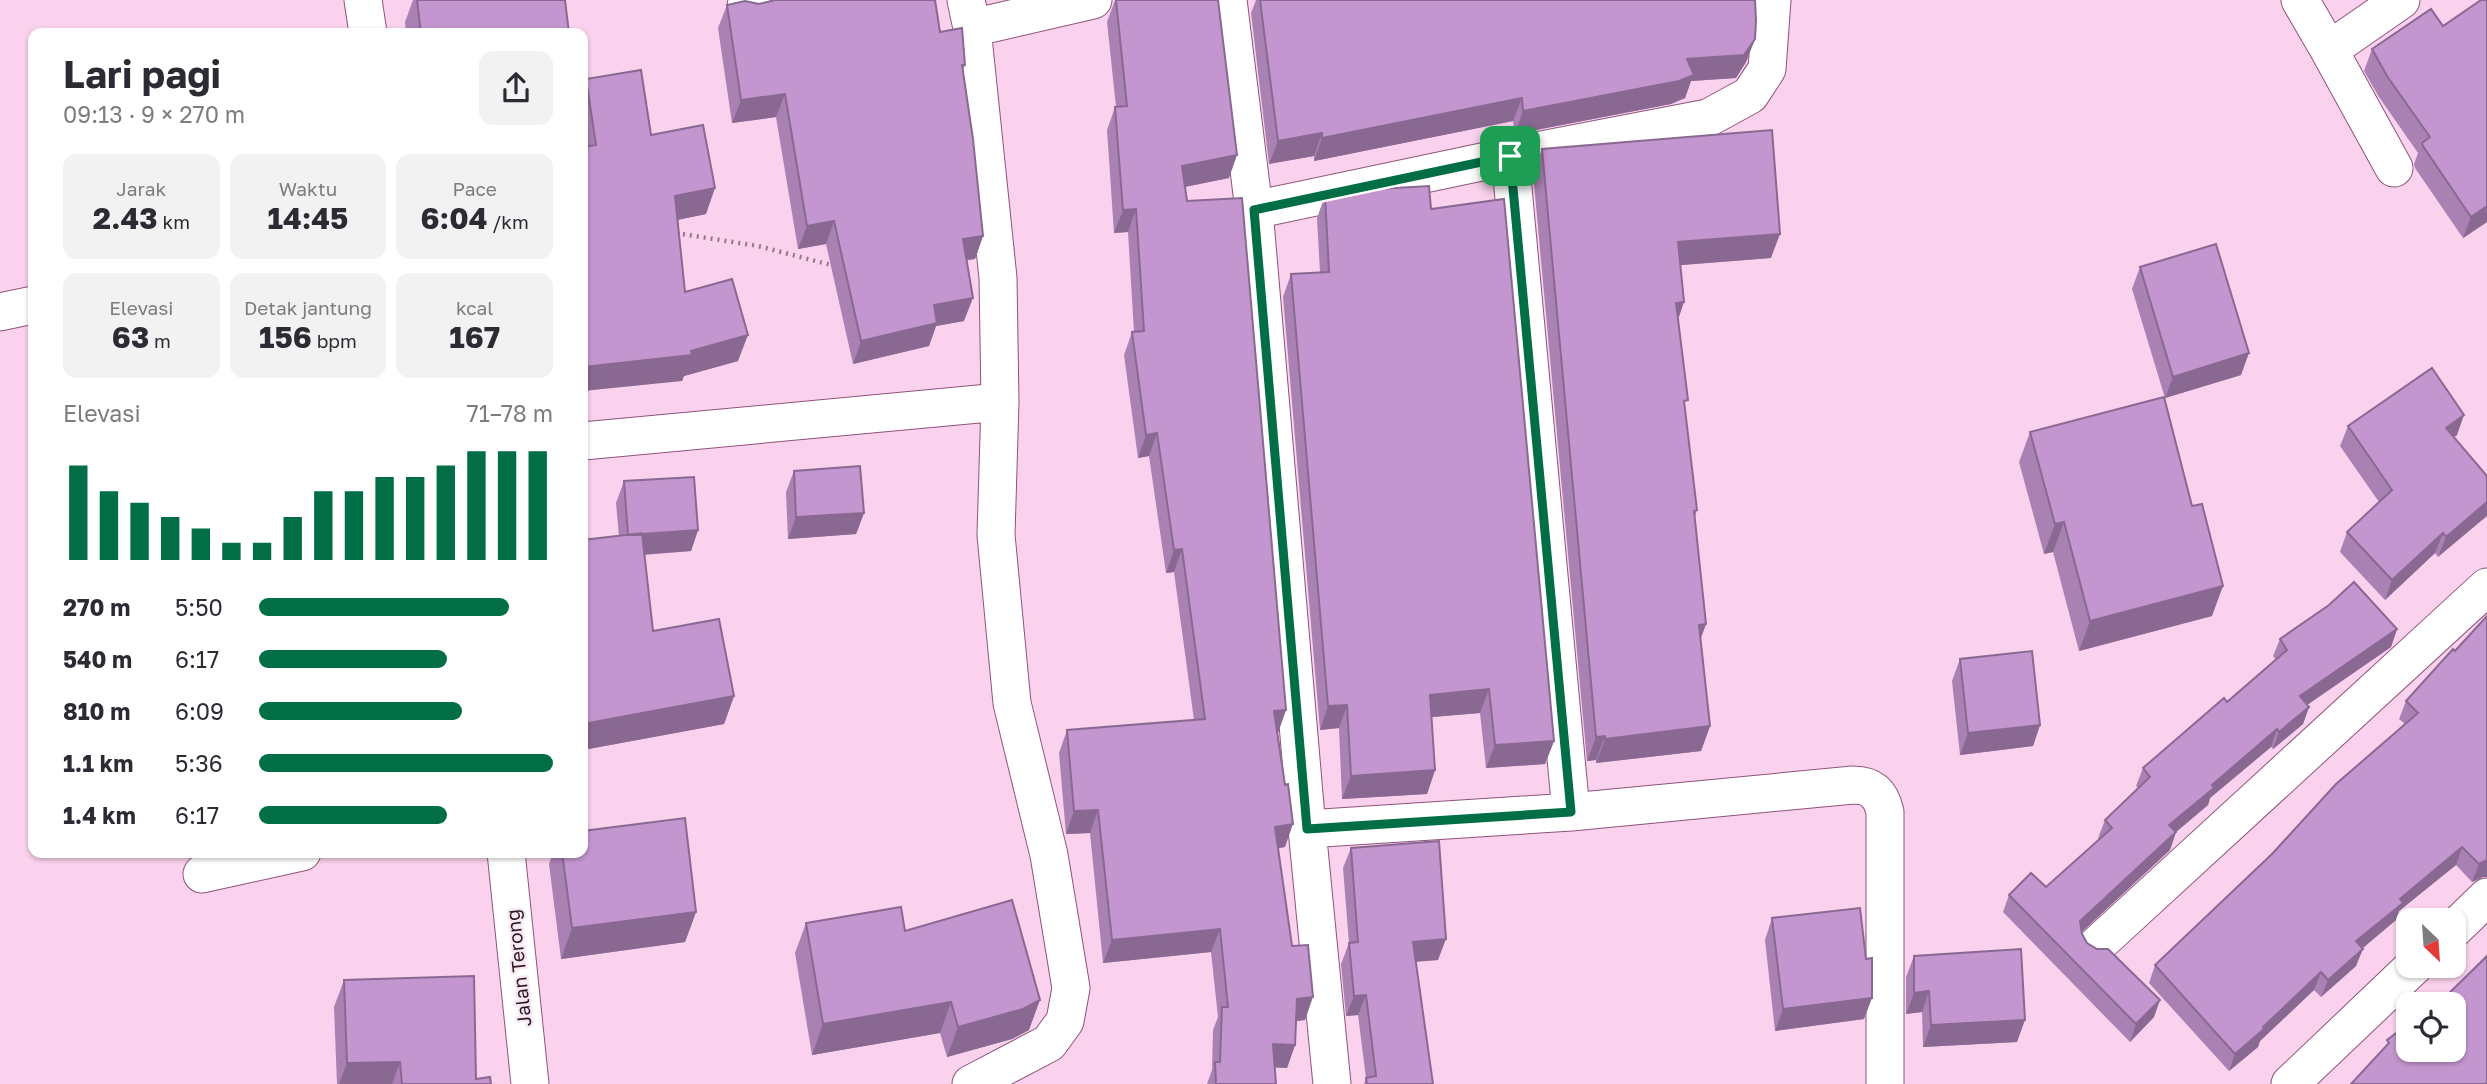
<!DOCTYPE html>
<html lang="id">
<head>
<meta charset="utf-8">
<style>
	:root { --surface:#fff; --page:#f2f2f3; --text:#2b2b33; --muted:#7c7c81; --accent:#026e46 }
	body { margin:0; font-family:"Golos Text",sans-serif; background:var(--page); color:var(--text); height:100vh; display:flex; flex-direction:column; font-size:26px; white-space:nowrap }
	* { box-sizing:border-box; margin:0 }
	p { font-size:23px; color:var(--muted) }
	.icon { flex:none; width:38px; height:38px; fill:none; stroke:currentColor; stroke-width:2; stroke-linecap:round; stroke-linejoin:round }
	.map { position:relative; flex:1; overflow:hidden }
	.side { position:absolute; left:28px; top:28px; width:560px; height:830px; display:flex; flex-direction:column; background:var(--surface); border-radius:14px; box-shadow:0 2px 5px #0004 }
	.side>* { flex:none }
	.needle { width:46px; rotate:155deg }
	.controls { position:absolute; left:2396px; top:908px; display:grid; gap:14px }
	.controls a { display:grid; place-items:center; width:70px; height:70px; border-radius:14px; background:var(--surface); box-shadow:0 2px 5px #0004; font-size:35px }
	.pin { position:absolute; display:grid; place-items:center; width:60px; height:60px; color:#fff; margin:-30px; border-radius:14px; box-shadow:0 4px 10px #0006 }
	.round { display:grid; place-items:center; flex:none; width:74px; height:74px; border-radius:14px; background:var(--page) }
	.headline { display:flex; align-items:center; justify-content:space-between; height:119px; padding:0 35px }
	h1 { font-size:38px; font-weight:700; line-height:52px }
	.figures { display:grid; grid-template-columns:repeat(3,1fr); gap:10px; height:119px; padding:7px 35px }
	.figures div { display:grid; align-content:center; border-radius:14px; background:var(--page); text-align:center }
	.figures b { font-size:30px; font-weight:700 }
	.figures small { font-size:19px; font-weight:400 }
	.figures p { font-size:19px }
	.chart { height:196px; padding:14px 35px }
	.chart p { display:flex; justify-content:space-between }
	.chart svg { width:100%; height:126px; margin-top:7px; stroke:var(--accent); stroke-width:6 }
	ul { padding:0 35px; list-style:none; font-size:23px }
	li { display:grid; grid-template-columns:112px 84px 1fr; align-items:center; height:52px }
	li i { height:18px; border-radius:9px; background:var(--accent) }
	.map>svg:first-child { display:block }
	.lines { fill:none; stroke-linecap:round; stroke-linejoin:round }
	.minor-casing { stroke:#8e537c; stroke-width:39 }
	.path { stroke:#97768d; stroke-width:4.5; stroke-dasharray:2 5; stroke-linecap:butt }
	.minor { stroke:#fff; stroke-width:37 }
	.wall { fill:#a981b3 }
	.shaded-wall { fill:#896992 }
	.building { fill:#c496d0; stroke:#896992; stroke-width:2 }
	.route-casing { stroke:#fff; stroke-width:14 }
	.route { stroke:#026e46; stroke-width:9 }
	.labels { text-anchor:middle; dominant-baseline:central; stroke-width:5; stroke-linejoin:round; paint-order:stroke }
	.street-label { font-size:19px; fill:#2e1627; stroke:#f7e9f2 }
</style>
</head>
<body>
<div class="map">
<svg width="2487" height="1084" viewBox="0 0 2487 1084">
	<rect width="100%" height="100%" fill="#fbd2ed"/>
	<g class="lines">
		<!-- minor casing -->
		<g class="minor-casing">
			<path id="minor" d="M 363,0 L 368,33
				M 966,0 L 972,28 L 1093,0
				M 1228,0 L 1254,210 L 1510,156 L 1708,118 L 1750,95 L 1767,69 L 1772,0
				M 2300,0 L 2329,50
				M 746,6 L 774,0
				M 1510,156 L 1571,812
				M 2394,168 L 2329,50 L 2401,0
				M 1254,210 L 1307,829
				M 0,312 L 33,305
				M 583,441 L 1000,402
				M 506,852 L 530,1084
				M 202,874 L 302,852
				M 2454,929 L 2487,897
				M 2096,946 L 2487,587
				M 971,1084 L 1049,1043 L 1065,1021 L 1071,988 L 1049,855 L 1012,703 L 996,535 L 1000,402 L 998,278 L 972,28
				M 1332,1084 L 1307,829 L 1571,812 L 1853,785 C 1872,785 1881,794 1885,812 L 1885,1084
				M 2290,1084 L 2414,966"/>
		</g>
		<!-- path -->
		<path class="path" d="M 676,233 L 758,246 L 835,266"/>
		<!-- minor -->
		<use href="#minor" class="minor"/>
	</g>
	<!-- wall -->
	<path class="wall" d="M 413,0 L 565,0 L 569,33 L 406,33 L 405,22 Z
		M 1115,0 L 1229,178 L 1185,187 L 1187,201 L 1286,710 L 1277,733 L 1285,847 L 1278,848 L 1292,946 L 1305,1020 L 1296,1021 L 1295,1045 L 1287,1068 L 1274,1067 L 1276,1084 L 1207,1084 L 1212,1070 L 1213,1030 L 1218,1017 L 1211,952 L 1103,963 L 1090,833 L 1066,834 L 1059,753 L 1067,730 L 1194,720 L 1174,572 L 1166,573 L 1149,456 L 1138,458 L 1124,355 L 1132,332 L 1134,332 L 1128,232 L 1114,233 L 1107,130 L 1115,107 L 1116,107 L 1107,22 Z
		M 1256,0 L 1755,0 L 1755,39 L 1746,62 L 1736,78 L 1691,81 L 1685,98 L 1671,104 L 1515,134 L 1513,121 L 1314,161 L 1314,156 L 1269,164 L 1251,13 Z
		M 759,4 L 940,32 L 965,65 L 963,71 L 983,236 L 975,259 L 966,260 L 964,321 L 936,326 L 929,346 L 853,364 L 826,244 L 798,249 L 776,117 L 732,123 L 718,28 L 727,5 Z
		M 2443,26 L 2487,222 L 2463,238 L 2415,168 L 2414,164 L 2418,153 L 2379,97 L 2364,71 L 2372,49 Z
		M 586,79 L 651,135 L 706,214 L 678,220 L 685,292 L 738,361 L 684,376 L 682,381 L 583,147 L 583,88 Z
		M 1542,149 L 1771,258 L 1680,265 L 1678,319 L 1685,409 L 1697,510 L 1695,517 L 1706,624 L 1700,640 L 1710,726 L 1701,751 L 1596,763 L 1596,760 L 1587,761 L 1533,173 Z
		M 1325,195 L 1431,209 L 1554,741 L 1545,764 L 1486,768 L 1480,713 L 1431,717 L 1435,770 L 1427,794 L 1342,799 L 1339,728 L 1320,730 L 1283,297 L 1291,274 L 1320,272 L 1317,218 Z
		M 2140,267 L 2241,375 L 2165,398 L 2132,289 Z
		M 2348,426 L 2457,435 L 2454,437 L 2487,476 L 2438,557 L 2435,553 L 2385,600 L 2340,552 L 2347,532 L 2379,502 L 2340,446 Z
		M 2030,432 L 2212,616 L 2079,651 L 2053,552 L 2044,554 L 2019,462 Z
		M 794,471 L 864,513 L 856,534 L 788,539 L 786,492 Z
		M 624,481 L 698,530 L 691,551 L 644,555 L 653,631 L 734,696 L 724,724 L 583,750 L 583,540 L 619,536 L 616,503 Z
		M 2487,616 L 2487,877 L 2483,877 L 2472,882 L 2456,865 L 2399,911 L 2396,920 L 2362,948 L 2356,966 L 2321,997 L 2314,990 L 2260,1041 L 2258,1047 L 2229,1071 L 2149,983 L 2155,965 L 2272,854 L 2405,724 L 2399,719 L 2406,701 Z
		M 2397,629 L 2391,647 L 2307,705 L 2309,707 L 2303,724 L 2273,749 L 2271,747 L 2210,798 L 2208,805 L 2176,832 L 2170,850 L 2082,932 L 2087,943 L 2154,1017 L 2130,1042 L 2003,912 L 2009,895 L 2046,887 L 2099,839 L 2098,838 L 2105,820 L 2138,788 L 2136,786 L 2143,768 L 2227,702 L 2276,660 L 2273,656 L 2280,639 Z
		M 1960,659 L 2040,725 L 2033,746 L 1960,755 L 1952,681 Z
		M 1351,848 L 1438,960 L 1416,962 L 1433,1084 L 1364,1084 L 1366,1078 L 1358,1015 L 1346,1016 L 1341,964 L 1349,943 L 1343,868 Z
		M 553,852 L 583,852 L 696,912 L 685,942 L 561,959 L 549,864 Z
		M 1772,918 L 1864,1019 L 1775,1031 L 1765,940 Z
		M 806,923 L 905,931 L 1029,1030 L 1012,1039 L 947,1057 L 940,1033 L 812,1055 L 795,953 Z
		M 1914,956 L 2017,1042 L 1923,1047 L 1922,1012 L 1906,1014 L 1906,977 Z
		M 344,980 L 476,1079 L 491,1084 L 337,1084 L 334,1007 Z"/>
	<!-- shaded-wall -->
	<path class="shaded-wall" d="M 1755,39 L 1746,62 L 1736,78 L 1691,81 L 1685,98 L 1671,104 L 1515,134 L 1523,111 Z
		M 785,94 L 776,117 L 732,123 L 741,100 Z
		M 1522,98 L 1513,121 L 1314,161 L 1322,138 Z
		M 1322,133 L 1314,156 L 1269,164 L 1278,141 Z
		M 1237,155 L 1229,178 L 1174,189 L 1182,166 Z
		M 715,188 L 706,214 L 666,222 L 675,196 Z
		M 2487,206 L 2487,222 L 2463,238 L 2471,217 Z
		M 1136,209 L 1128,232 L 1114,233 L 1123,210 Z
		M 834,221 L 826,244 L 798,249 L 807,226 Z
		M 1780,234 L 1771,258 L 1669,266 L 1678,242 Z
		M 983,236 L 975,259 L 954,262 L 963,239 Z
		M 973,298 L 964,321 L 936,326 L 929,346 L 853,364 L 861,341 L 934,305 Z
		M 1684,302 L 1676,326 L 1676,303 Z
		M 748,335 L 738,361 L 684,376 L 682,381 L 583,391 L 583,367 L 691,351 Z
		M 2249,353 L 2241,375 L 2165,398 L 2173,377 Z
		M 2464,415 L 2457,435 L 2438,448 L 2446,428 Z
		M 1157,433 L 1149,456 L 1138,458 L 1146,435 Z
		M 2487,502 L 2487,516 L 2438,557 L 2446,537 Z
		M 864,513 L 856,534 L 788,539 L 796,517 Z
		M 2064,522 L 2053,552 L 2044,554 L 2055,524 Z
		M 698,530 L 691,551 L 621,556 L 628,535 Z
		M 2443,533 L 2435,553 L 2385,600 L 2392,580 Z
		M 1182,549 L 1174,572 L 1166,573 L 1174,550 Z
		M 2223,586 L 2212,616 L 2079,651 L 2090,621 Z
		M 1706,624 L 1697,648 L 1699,625 Z
		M 2397,629 L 2391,647 L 2294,714 L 2300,696 Z
		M 1489,689 L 1480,713 L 1421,718 L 1430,695 Z
		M 734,696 L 724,724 L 583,750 L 583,724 Z
		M 1347,705 L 1339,728 L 1320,730 L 1328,706 Z
		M 2309,707 L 2303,724 L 2273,749 L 2279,732 Z
		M 1286,710 L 1278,733 L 1265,734 L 1274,711 Z
		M 2040,725 L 2033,746 L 1960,755 L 1968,733 Z
		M 1710,726 L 1701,751 L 1596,763 L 1605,739 Z
		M 2277,729 L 2271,747 L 2210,798 L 2208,805 L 2163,843 L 2169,825 L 2212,785 Z
		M 1605,736 L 1596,760 L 1587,761 L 1596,737 Z
		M 1554,741 L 1545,764 L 1486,768 L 1495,745 Z
		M 1435,770 L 1427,794 L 1342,799 L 1351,776 Z
		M 1098,810 L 1090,833 L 1066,834 L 1074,811 Z
		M 1293,824 L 1285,847 L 1267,850 L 1275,827 Z
		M 2176,832 L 2170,850 L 2074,939 L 2080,921 Z
		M 2462,847 L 2456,865 L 2399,911 L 2396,920 L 2350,959 L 2356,941 L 2400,899 Z
		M 2487,860 L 2487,877 L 2483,877 L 2472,882 L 2479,864 Z
		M 696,912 L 685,942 L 561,959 L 572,928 Z
		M 1220,929 L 1211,952 L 1103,963 L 1112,940 Z
		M 1446,939 L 1438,960 L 1406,962 L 1413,942 Z
		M 2363,949 L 2356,966 L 2321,997 L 2328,980 Z
		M 2321,972 L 2314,990 L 2260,1041 L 2258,1047 L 2229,1071 L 2235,1054 Z
		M 1929,991 L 1922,1012 L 1906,1014 L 1914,993 Z
		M 1366,995 L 1358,1015 L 1346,1016 L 1354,996 Z
		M 1313,997 L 1305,1020 L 1288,1022 L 1297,999 Z
		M 1872,998 L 1864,1019 L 1775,1031 L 1783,1009 Z
		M 1040,1000 L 1029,1030 L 1012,1039 L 947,1057 L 958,1027 Z
		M 2160,1000 L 2154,1017 L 2130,1042 L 2136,1024 Z
		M 951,1002 L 940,1033 L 812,1055 L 823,1024 Z
		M 2025,1020 L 2017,1042 L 1923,1047 L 1931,1025 Z
		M 1273,1044 L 1295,1045 L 1287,1068 L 1264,1067 Z
		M 400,1062 L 392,1084 L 339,1084 L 347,1063 Z"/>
	<!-- building -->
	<path class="building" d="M 417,0 L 565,0 L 569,33 L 421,33 Z
		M 775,0 L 935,0 L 940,32 L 962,28 L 965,65 L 962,65 L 973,139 L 983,236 L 963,239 L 973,298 L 934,305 L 937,323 L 861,341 L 834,221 L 807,226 L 785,94 L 741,100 L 727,5 L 745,1 L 759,4 Z
		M 1116,0 L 1218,0 L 1237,155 L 1182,166 L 1187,201 L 1242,198 L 1286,710 L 1274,711 L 1285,785 L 1288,784 L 1293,824 L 1275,827 L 1292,946 L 1308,945 L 1313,997 L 1297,999 L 1295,1045 L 1273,1044 L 1276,1084 L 1216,1084 L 1215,1062 L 1220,1062 L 1222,1007 L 1228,1007 L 1220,929 L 1112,940 L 1098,810 L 1074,811 L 1067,730 L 1205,719 L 1182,549 L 1174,550 L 1157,433 L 1146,435 L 1132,332 L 1144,331 L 1136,209 L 1123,210 L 1115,107 L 1127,106 Z
		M 1260,0 L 1755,0 L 1756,21 L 1755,39 L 1744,55 L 1687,59 L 1694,75 L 1679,81 L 1523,111 L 1522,98 L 1322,138 L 1322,133 L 1278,141 Z
		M 2481,0 L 2487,0 L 2487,206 L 2471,217 L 2423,146 L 2422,143 L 2430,137 L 2387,76 L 2372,49 L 2431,9 L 2443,26 Z
		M 641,70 L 651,135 L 703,125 L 715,188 L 675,196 L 685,292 L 732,279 L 748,335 L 691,351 L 692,355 L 583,367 L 583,147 L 596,145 L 586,79 Z
		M 1772,130 L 1780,234 L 1678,242 L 1684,302 L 1676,303 L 1688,400 L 1684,401 L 1697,510 L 1694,511 L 1706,624 L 1699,625 L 1710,726 L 1605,739 L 1605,736 L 1596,737 L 1542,149 Z
		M 1429,186 L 1431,209 L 1504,199 L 1554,741 L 1495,745 L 1489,689 L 1430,695 L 1435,770 L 1351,776 L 1347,705 L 1328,706 L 1291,274 L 1329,272 L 1325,195 L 1342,191 Z
		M 2216,244 L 2249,353 L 2173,377 L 2140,267 Z
		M 2432,368 L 2464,415 L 2446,428 L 2487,476 L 2487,502 L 2446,537 L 2443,533 L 2392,580 L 2347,532 L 2392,490 L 2348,426 Z
		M 2164,397 L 2192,506 L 2202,504 L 2223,586 L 2090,621 L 2064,522 L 2055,524 L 2030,432 Z
		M 860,466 L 864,513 L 796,517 L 794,471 Z
		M 694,477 L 698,530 L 628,535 L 624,481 Z
		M 642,533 L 653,631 L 719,619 L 734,696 L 583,724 L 583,540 Z
		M 2354,582 L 2397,629 L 2300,696 L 2309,707 L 2279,732 L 2277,729 L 2212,785 L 2214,788 L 2169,825 L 2176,832 L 2080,921 L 2082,934 L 2087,943 L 2097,949 L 2108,949 L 2160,1000 L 2136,1024 L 2009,895 L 2031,873 L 2046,887 L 2112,828 L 2105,820 L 2150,777 L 2143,768 L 2224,698 L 2227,702 L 2287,650 L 2280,639 L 2329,605 Z
		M 2487,616 L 2487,860 L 2479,864 L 2462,847 L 2400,899 L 2403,903 L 2356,941 L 2363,949 L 2328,980 L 2321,972 L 2263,1027 L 2264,1029 L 2235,1054 L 2155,965 L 2272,854 L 2336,784 L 2418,713 L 2406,701 L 2453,649 L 2455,651 Z
		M 2032,651 L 2040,725 L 1968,733 L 1960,659 Z
		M 685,818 L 696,912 L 572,928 L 562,852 L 583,852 L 583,831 Z
		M 1439,841 L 1446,939 L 1413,942 L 1433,1084 L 1367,1084 L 1366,1078 L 1376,1076 L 1366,995 L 1354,996 L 1349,943 L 1358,942 L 1351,848 Z
		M 1012,900 L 1040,1000 L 1023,1009 L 958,1027 L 951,1002 L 823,1024 L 806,923 L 901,907 L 905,931 Z
		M 1860,908 L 1866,959 L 1872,958 L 1872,998 L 1783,1009 L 1772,918 Z
		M 2021,949 L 2025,1020 L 1931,1025 L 1929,991 L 1914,993 L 1914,956 Z
		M 2487,956 L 2487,1084 L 2351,1084 L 2389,1043 L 2387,1040 L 2408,1024 L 2408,1050 L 2454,1050 L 2454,1004 L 2438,1004 Z
		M 474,976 L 476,1079 L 490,1077 L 491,1084 L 402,1084 L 400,1062 L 347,1063 L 344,980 Z"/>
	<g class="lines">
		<!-- route casing -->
		<g class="route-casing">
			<path id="route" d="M 1510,156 L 1571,812 L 1307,829 L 1254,210 Z"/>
		</g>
		<!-- route -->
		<use href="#route" class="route"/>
	</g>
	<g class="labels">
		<!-- street labels -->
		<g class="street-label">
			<text transform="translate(518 968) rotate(-96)">Jalan Terong</text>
		</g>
	</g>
</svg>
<div class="controls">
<a><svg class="needle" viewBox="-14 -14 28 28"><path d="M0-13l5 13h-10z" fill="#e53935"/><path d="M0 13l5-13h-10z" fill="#7c7c81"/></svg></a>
<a><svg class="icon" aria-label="locate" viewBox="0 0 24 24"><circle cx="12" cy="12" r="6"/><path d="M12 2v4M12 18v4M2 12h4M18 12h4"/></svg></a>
</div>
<div class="pin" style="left:1510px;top:156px;background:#1e9e55"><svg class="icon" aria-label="arrive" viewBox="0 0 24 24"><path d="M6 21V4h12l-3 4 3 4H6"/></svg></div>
<section class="side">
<div class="headline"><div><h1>Lari pagi</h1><p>09:13 · 9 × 270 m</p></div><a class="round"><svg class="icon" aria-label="share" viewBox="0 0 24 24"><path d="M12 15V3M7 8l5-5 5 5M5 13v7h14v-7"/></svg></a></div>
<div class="figures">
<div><p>Jarak</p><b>2.43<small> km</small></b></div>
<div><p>Waktu</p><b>14:45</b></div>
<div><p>Pace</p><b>6:04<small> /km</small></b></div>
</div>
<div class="figures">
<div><p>Elevasi</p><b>63<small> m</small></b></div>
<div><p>Detak jantung</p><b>156<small> bpm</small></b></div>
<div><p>kcal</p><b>167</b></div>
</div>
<div class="chart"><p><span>Elevasi</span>71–78 m</p>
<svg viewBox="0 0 160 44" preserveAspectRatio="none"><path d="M5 44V11M15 44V20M25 44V24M35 44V29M45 44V33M55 44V38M65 44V38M75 44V29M85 44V20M95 44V20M105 44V15M115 44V15M125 44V11M135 44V6M145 44V6M155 44V6"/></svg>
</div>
<ul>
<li><b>270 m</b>5:50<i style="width:85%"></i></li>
<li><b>540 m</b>6:17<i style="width:64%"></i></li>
<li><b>810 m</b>6:09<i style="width:69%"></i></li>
<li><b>1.1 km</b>5:36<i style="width:100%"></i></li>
<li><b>1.4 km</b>6:17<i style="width:64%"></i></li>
</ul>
</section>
</div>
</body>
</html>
